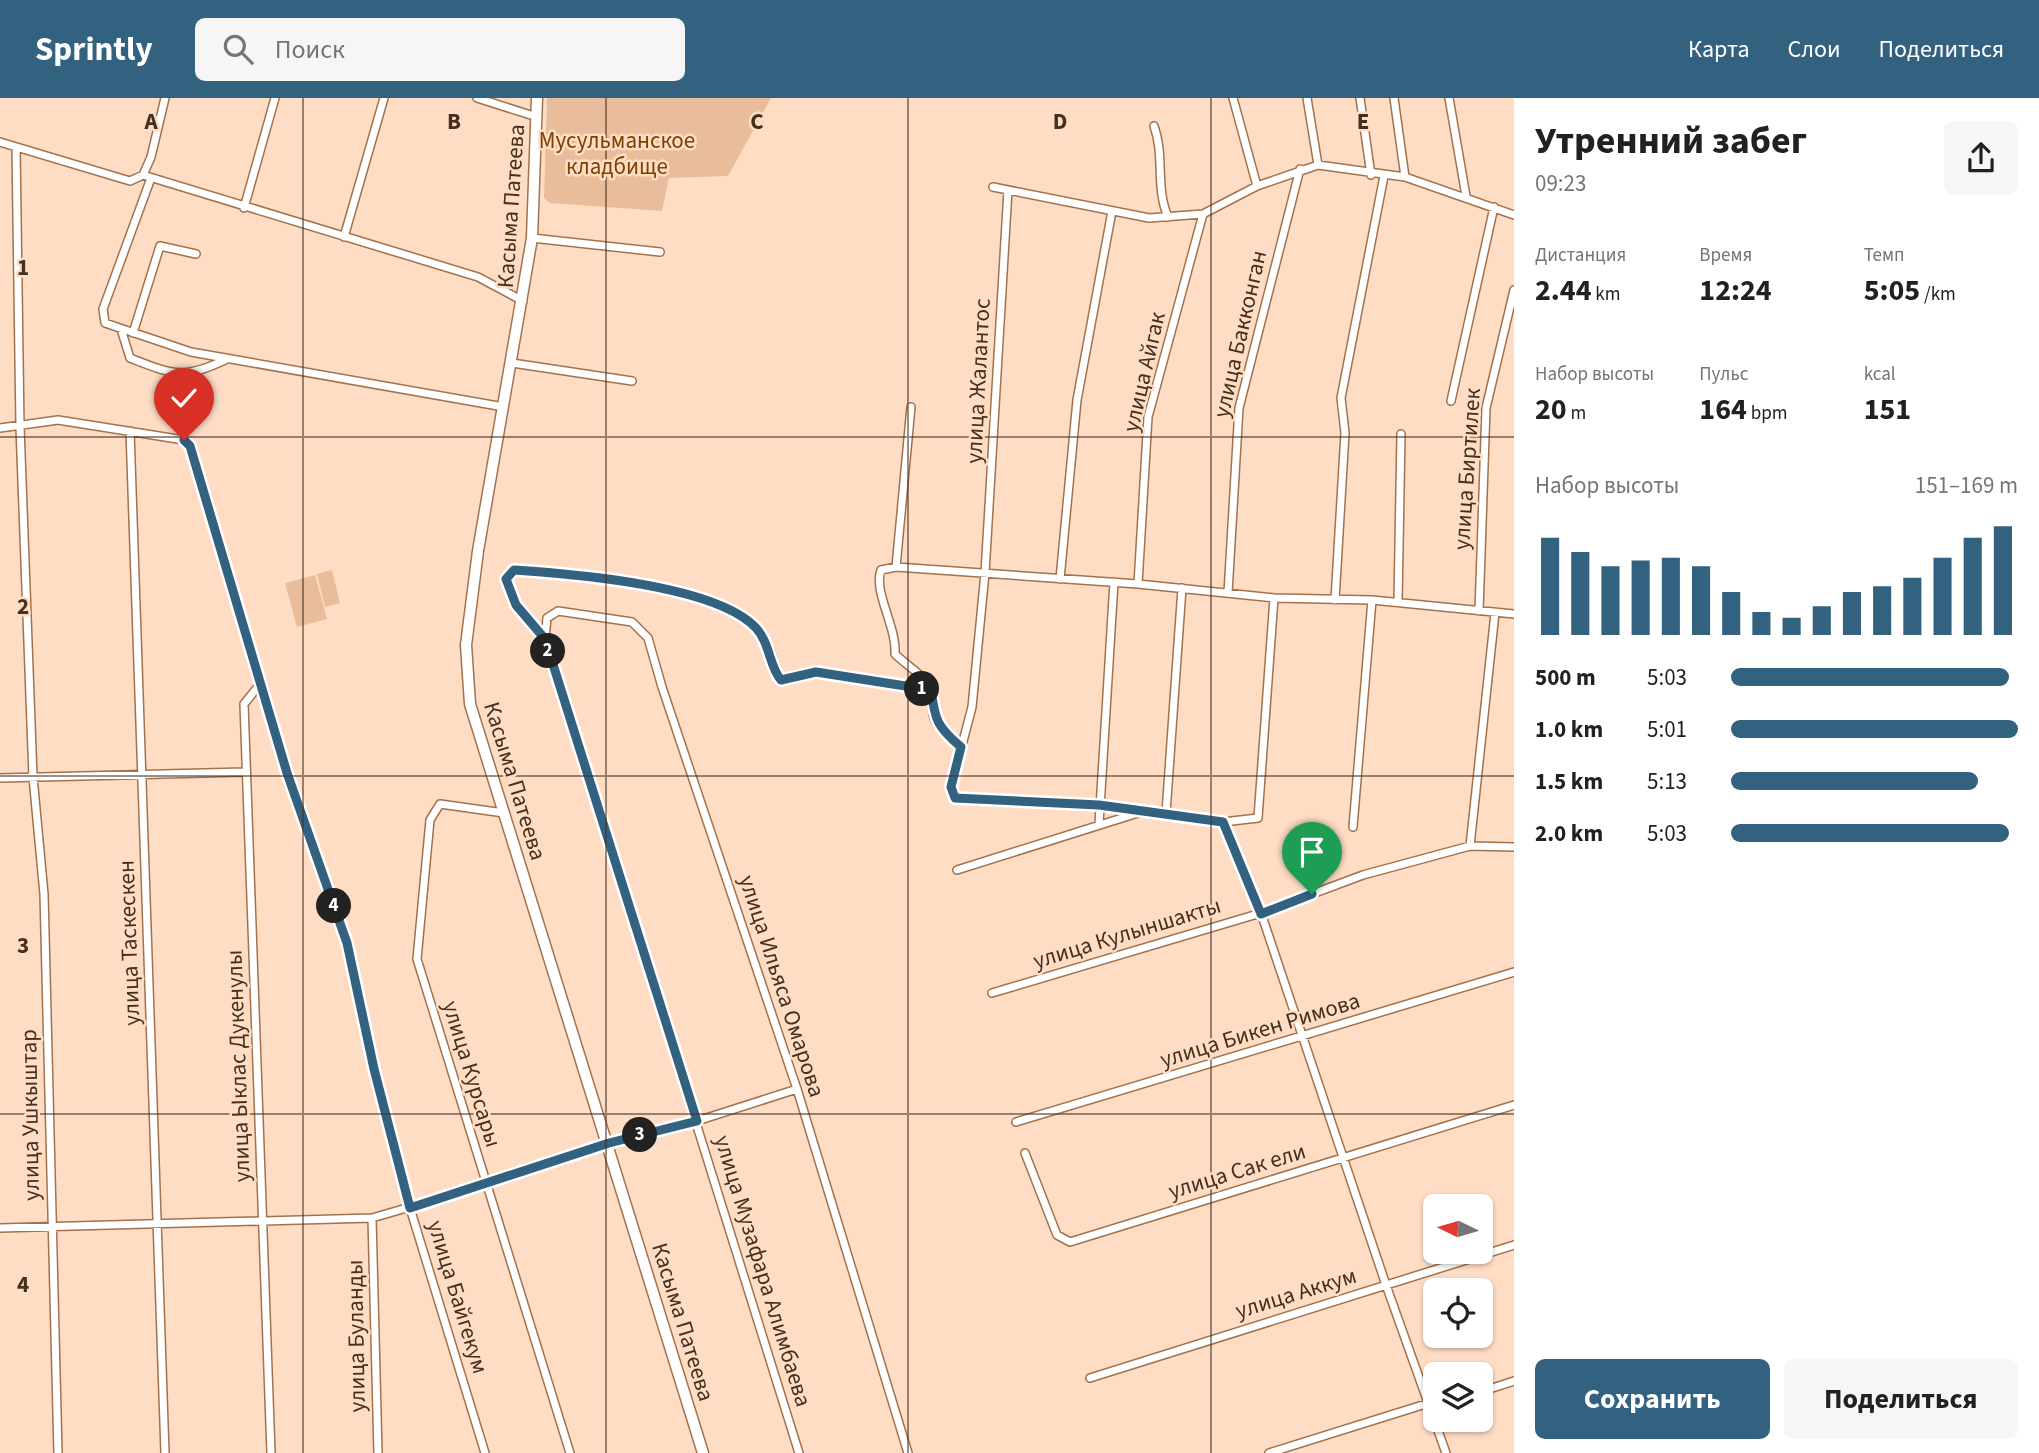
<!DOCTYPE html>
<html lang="ru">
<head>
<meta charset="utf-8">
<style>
	:root { --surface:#fff; --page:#f6f6f6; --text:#202124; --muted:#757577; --accent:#326280 }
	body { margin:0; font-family:"Source Sans 3",sans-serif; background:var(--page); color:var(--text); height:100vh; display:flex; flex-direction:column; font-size:26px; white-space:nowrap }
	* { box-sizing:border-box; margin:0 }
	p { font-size:23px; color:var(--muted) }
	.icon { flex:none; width:38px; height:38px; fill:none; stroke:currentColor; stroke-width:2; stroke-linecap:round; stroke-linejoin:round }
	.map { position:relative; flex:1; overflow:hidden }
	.drawer { display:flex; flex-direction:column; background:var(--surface); width:525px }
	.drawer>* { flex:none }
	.needle { width:46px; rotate:275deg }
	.buttons { position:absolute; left:1423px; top:1096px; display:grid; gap:14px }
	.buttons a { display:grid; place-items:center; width:70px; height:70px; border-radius:10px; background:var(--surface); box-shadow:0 2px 5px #0004; font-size:35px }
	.pin { position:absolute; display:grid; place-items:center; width:60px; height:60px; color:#fff; margin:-72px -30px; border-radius:50% 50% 50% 0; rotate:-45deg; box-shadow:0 0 7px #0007 }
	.pin .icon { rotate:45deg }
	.km { position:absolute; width:35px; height:35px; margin:-18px; border-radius:50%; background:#222; color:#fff; font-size:19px; line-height:35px; text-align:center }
	.round { display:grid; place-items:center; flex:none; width:74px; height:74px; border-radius:10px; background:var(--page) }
	.overview { display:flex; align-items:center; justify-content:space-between; height:119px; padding:0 21px }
	h1 { font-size:38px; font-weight:700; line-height:52px }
	.metrics { display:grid; grid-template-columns:repeat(3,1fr); gap:10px; height:119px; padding:7px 21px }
	.metrics div { display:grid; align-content:center }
	.metrics b { font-size:30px; font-weight:700 }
	.metrics small { font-size:19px; font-weight:400 }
	.metrics p { font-size:19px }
	.chart { height:196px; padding:14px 21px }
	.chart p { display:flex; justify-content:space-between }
	.chart svg { width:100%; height:126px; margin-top:7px; stroke:var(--accent); stroke-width:6 }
	.button { display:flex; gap:14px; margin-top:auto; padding:14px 21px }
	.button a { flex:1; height:80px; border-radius:10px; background:var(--accent); color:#fff; font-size:28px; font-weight:700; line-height:80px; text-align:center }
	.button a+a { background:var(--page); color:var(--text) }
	ul { padding:0 21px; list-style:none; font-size:23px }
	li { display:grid; grid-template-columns:112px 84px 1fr; align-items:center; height:52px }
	li i { height:18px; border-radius:9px; background:var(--accent) }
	header { display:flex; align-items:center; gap:42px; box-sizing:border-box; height:98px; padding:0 35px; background:var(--accent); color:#fff }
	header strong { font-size:33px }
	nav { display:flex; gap:38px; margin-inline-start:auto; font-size:24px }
	.search { width:490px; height:63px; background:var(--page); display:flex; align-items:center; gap:18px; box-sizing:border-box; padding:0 24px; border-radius:10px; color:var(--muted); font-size:26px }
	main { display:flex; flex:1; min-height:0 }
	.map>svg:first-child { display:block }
	.green { fill:#e9bd9c }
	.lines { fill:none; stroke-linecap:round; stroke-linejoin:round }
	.street-casing { stroke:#a3724c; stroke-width:10 }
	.secondary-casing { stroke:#a3724c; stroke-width:13 }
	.street { stroke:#fff; stroke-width:7 }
	.secondary { stroke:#fff; stroke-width:10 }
	.route-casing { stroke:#fff; stroke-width:14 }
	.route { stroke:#326280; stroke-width:9 }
	.grid { fill:none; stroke:#453020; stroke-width:2; stroke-opacity:0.55 }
	.labels { text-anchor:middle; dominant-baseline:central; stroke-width:5; stroke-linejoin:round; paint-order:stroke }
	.park-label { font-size:23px; fill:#7d4202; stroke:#ffddc5 }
	.street-label { font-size:23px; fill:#453020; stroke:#ffddc5 }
	.grid-label { font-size:23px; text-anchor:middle; font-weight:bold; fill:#453020; stroke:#ffddc5; stroke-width:5; stroke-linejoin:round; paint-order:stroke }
</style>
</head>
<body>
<header>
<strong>Sprintly</strong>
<div class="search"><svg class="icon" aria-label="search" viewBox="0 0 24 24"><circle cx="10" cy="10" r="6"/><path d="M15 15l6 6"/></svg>Поиск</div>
<nav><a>Карта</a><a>Слои</a><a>Поделиться</a></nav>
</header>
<main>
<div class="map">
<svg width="1514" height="1355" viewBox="0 0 1514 1355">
	<rect width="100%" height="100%" fill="#ffddc5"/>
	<!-- green -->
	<path class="green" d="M 547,0 L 771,0 L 728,78 L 669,80 L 662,113 L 550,105 L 544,100 Z
		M 332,472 L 340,505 L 325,509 L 317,476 Z
		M 315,477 L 327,521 L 297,529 L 285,485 Z"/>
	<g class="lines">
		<!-- street casing -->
		<g class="street-casing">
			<path id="street" d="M 477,0 L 537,19
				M 1233,0 L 1257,88
				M 1307,0 L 1318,67
				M 1360,0 L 1371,77
				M 1394,0 L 1405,79
				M 1449,0 L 1466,98
				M 1154,28 C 1165,58 1155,89 1168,119
				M 0,44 L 130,83 L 143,77 L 478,179 L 523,203
				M 16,49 L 20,329 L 33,679 L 44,796 L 58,1355
				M 143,77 L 151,59 L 165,0
				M 151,80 L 103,211 L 105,225 L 191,254 L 504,309
				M 993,89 L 1149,120 L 1203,116 L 1257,88 L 1318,67 L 1405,79 L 1514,117
				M 1008,92 L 985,475 L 972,609 L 951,689 L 955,700 L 1099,707 L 1138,715
				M 244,110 L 275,0
				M 344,139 L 384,0
				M 532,140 L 660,154
				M 121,231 L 130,260 C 174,277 183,282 227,261
				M 133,235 L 160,148 L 196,156
				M 512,265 L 632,283
				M 1451,303 L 1494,109
				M 0,330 L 58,322 L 184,342 L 190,348 L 287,675 L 347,845 L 374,971 L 410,1110 L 485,1355
				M 130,333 L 165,1355
				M 896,469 L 911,309
				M 1060,481 L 1077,302 L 1112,113
				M 1138,486 L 1148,319 L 1203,116
				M 1228,495 L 1239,310 L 1300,71
				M 1335,502 L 1345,335 L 1341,300 L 1384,78
				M 1398,504 L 1401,336
				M 1479,513 L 1486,310 L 1514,192
				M 545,541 L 516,507 L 507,481 L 509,475 C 531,464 712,497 735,513 C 750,523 763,536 770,552 C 774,562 774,574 781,582 L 816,574 L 931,592
				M 261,585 L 244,606 L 271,1355
				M 961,649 C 951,641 939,633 934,620 C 930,607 934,593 925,582 C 920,576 903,564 895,556 C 897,529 873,494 881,472 L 896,469 L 1138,486 L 1274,500 L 1372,502 L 1514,516
				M 0,680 L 245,674
				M 504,715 L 440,706 L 430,722 L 417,861 L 570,1355
				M 1166,715 L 1182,490
				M 1223,724 L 1261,815 L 1386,1187 L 1446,1355
				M 1099,726 L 1114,484
				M 1353,729 L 1372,502
				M 1470,748 L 1495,515
				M 957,772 L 1138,715 L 1166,715 L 1223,724 L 1258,720 L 1274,500
				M 992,895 L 1261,815 L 1363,777 L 1470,748 L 1514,749
				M 1016,1024 L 1514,874
				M 1025,1055 L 1057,1137 L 1070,1144 L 1514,1007
				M 372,1120 L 378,1355
				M 0,1130 L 372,1120 L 486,1087 L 609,1045 L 697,1023 L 797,991
				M 1090,1280 L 1514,1147
				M 1480,1294 L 1514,1283
				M 799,1355 L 545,541 L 547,520 L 558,513 L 632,524 L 648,540 L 662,589 L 797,991 L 908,1355
				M 1269,1355 L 1429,1305"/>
		</g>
		<!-- secondary casing -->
		<g class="secondary-casing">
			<path id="secondary" d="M 537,0 L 532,140 L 478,453 L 466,547 L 470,606 L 703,1355"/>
		</g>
		<!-- street -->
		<use href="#street" class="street"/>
		<!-- secondary -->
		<use href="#secondary" class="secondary"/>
	</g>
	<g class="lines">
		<!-- route casing -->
		<g class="route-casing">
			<path id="route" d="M 184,342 L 190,348 L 287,675 L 347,845 L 374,971 L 410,1110 L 609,1045 L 697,1023 L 545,541 L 516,507 L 506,481 L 514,472 C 574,476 716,487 756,530 C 770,545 769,568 781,582 L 816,574 L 931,592 C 935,622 937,629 961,649 L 951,689 L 955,700 L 1099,707 L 1223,724 L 1261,816 L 1312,796"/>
		</g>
		<!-- route -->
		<use href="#route" class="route"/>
	</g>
	<!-- grid -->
	<path class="grid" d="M 303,0 L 303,1355M 606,0 L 606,1355M 908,0 L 908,1355M 1211,0 L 1211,1355M 0,339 L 1514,339M 0,678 L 1514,678M 0,1016 L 1514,1016"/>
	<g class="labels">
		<!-- park labels -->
		<g class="park-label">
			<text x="617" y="42">Мусульманское<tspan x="617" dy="26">кладбище</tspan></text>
		</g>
		<!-- street labels -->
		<g class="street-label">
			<text transform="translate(511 108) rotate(-86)">Касыма Патеева</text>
			<text transform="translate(1240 236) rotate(-77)">улица Бакконган</text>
			<text transform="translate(1144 274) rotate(-77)">улица Айгак</text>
			<text transform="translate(978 283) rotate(-87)">улица Жалантос</text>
			<text transform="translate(1467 371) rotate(-86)">улица Биртилек</text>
			<text transform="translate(515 683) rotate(73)">Касыма Патеева</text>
			<text transform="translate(1127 835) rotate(-17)">улица Кулыншакты</text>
			<text transform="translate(129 845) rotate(-92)">улица Таскескен</text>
			<text transform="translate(782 888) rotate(72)">улица Ильяса Омарова</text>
			<text transform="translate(1260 932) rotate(-17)">улица Бикен Римова</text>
			<text transform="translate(238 968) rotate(-92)">улица Ыклас Дукенулы</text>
			<text transform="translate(472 976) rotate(73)">улица Курсары</text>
			<text transform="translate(30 1017) rotate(-91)">улица Ушкыштар</text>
			<text transform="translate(1237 1073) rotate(-17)">улица Сак ели</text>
			<text transform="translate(763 1173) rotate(73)">улица Музафара Алимбаева</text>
			<text transform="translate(1296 1195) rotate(-17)">улица Аккум</text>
			<text transform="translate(458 1199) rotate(73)">улица Байгекум</text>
			<text transform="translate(683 1224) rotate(73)">Касыма Патеева</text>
			<text transform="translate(356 1238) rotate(-91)">улица Буланды</text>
		</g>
	</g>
	<g class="grid-label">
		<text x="151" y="31">A</text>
		<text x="454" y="31">B</text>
		<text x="757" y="31">C</text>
		<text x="1060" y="31">D</text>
		<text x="1363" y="31">E</text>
		<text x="23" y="177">1</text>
		<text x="23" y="516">2</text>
		<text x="23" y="855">3</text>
		<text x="23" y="1194">4</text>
	</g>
</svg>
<div class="buttons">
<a><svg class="needle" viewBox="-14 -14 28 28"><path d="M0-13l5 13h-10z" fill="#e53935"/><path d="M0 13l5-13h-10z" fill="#757577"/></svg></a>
<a><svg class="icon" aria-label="locate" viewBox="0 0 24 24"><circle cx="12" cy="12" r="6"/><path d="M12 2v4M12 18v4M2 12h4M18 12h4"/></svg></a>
<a><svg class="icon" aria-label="layers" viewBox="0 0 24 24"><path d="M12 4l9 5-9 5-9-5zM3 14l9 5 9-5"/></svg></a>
</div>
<div class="pin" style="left:1312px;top:796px;background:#1e9e55"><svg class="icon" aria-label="arrive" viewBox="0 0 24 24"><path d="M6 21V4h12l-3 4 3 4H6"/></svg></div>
<div class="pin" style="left:184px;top:342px;background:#d93025"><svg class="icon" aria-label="check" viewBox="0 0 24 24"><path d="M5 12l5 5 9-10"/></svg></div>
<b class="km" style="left:922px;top:591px">1</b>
<b class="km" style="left:548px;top:553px">2</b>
<b class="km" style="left:640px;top:1037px">3</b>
<b class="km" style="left:334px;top:808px">4</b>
</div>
<section class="drawer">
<div class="overview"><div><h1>Утренний забег</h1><p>09:23</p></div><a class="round"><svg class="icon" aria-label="share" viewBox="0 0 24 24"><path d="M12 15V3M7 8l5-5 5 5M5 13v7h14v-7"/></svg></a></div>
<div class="metrics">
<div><p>Дистанция</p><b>2.44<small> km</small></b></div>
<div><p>Время</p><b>12:24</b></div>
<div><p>Темп</p><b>5:05<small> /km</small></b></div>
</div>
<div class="metrics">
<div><p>Набор высоты</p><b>20<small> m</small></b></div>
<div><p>Пульс</p><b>164<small> bpm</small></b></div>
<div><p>kcal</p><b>151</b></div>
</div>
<div class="chart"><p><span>Набор высоты</span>151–169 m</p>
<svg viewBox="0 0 160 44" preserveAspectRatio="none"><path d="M5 44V10M15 44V15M25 44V20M35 44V18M45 44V17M55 44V20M65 44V29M75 44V36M85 44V38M95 44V34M105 44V29M115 44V27M125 44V24M135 44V17M145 44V10M155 44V6"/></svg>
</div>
<ul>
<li><b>500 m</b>5:03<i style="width:97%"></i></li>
<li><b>1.0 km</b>5:01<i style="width:100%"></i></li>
<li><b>1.5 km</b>5:13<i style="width:86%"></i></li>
<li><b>2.0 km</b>5:03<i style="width:97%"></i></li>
</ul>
<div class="button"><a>Сохранить</a><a>Поделиться</a></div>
</section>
</main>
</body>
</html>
